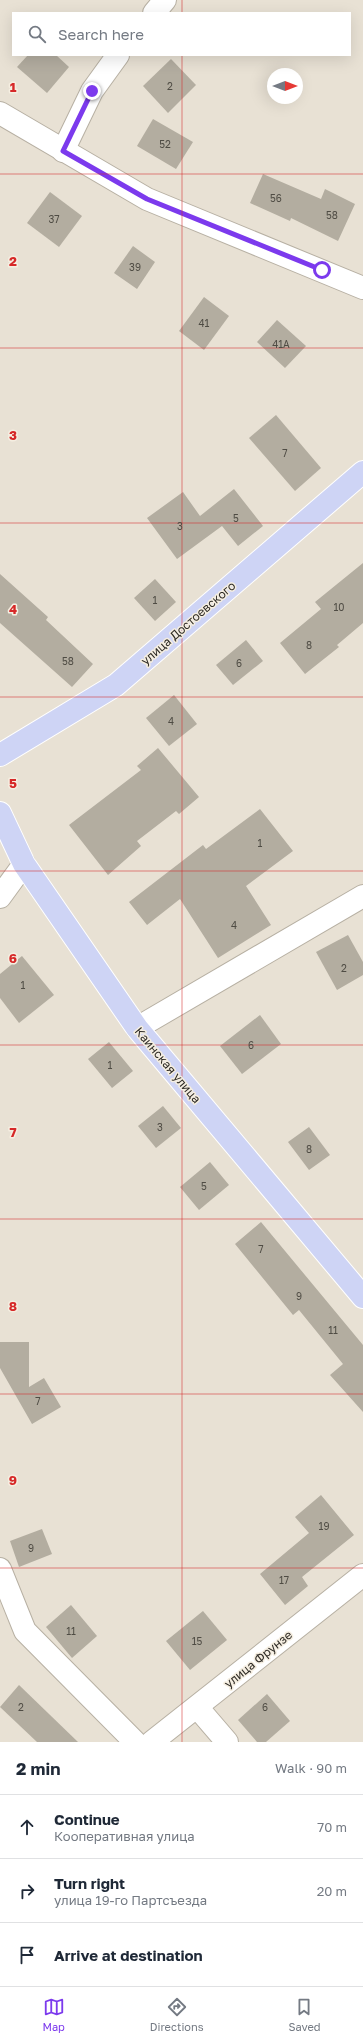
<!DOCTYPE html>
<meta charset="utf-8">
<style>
:root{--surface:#fff;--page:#f2f2f3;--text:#1f2937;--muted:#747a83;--line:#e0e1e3;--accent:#7c3aed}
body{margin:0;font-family:"Golos Text",sans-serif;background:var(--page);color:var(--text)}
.compass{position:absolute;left:267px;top:68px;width:36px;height:36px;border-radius:50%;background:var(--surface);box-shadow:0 4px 16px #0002;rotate:90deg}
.stop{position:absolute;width:12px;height:12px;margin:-9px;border:3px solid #7c3aed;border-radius:50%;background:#fff}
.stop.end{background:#7c3aed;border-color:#fff;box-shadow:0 1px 4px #0008}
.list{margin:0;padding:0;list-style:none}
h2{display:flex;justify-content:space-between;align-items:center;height:52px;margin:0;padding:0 16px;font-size:17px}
h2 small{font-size:13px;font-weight:400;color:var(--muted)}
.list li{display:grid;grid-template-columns:26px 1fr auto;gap:12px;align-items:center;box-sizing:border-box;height:64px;padding:0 16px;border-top:1px solid var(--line)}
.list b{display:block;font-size:15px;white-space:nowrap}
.list p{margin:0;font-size:13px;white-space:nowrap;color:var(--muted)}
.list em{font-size:13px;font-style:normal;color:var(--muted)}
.icon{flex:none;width:22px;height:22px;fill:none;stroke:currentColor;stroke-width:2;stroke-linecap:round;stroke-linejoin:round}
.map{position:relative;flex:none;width:363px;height:1742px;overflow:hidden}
.search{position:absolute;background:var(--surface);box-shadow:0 4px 16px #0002;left:12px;right:12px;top:12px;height:44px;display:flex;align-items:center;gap:10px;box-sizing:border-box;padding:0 14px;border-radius:0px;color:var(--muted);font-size:15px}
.sheet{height:244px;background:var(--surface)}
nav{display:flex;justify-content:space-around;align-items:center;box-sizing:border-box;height:56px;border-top:1px solid var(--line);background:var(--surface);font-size:11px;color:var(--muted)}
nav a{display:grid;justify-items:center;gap:2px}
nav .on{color:var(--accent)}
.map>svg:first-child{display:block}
.building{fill:#b3ada0}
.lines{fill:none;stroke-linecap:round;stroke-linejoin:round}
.minor-casing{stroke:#b7b0a3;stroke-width:24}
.major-casing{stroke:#fff;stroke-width:24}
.minor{stroke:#fff;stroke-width:22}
.major{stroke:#ced4f5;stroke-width:22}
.route{stroke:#7c3aed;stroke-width:5}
.grid{fill:none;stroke:#d62828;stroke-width:1;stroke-opacity:0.55}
.labels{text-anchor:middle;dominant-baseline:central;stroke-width:3;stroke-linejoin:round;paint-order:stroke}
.number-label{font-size:10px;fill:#4f4c44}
.street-label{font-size:12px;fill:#2e2b26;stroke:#f5eee1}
.grid-label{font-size:13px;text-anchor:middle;font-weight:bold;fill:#d62828;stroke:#f5eee1;stroke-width:3;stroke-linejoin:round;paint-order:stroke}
</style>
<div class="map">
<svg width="363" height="1742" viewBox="0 0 363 1742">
<rect width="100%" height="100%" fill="#e8e1d4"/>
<g class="building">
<path d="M28,55H56L69,67L47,93L17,67Z"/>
<path d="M171,59L196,85L168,113L143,86Z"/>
<path d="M153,119L193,142L176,169L137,146Z"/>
<path d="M263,174L321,199L325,189L355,204L338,241L291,218L290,221L250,203Z"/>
<path d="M50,192L82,216L59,247L27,223Z"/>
<path d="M133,246L155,262L137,289L114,273Z"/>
<path d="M204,297L229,316L204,350L179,331Z"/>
<path d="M277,320L306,346L285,368L257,342Z"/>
<path d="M276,415L321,468L295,491L249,438Z"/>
<path d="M234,489L263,526L238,546L222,526L177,559L147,518L183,492L200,516Z"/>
<path d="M363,563V623L337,645L339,647L305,674L280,643L321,609L315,602Z"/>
<path d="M0,574L48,617L46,620L93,664L72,687L0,623Z"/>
<path d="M155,579L176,602L155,621L134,598Z"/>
<path d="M246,640L263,661L233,685L216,665Z"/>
<path d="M174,695L197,724L169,746L146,718Z"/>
<path d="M158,748L199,797L179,814L176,811L137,841L141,846L108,875L69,825L141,770L137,766Z"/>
<path d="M260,809L293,851L246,886L271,925L218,958L180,899L147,925L129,902L203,845L206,849Z"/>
<path d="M348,935L363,962V975L337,990L316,952Z"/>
<path d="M22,956L54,995L19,1023L0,998V974Z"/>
<path d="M260,1015L281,1044L242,1074L220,1046Z"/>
<path d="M109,1042L133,1071L112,1088L88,1059Z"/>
<path d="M163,1106L181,1128L156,1148L138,1126Z"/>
<path d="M309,1127L330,1155L309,1170L288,1142Z"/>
<path d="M210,1162L229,1185L199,1210L180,1187Z"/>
<path d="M261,1222L363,1345V1412L330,1375L343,1364L299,1310L293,1315L235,1244Z"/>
<path d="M0,1342H29V1387L44,1378L61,1407L32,1424L0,1368Z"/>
<path d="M321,1495L354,1535L302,1577L308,1586L285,1605L260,1574L309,1533L295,1517Z"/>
<path d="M42,1529L52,1554L19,1567L10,1541Z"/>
<path d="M71,1605L97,1636L72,1658L46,1627Z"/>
<path d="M203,1611L227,1640L190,1670L166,1641Z"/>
<path d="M19,1685L78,1742H37L0,1707Z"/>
<path d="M267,1694L290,1721L266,1742H257L238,1720Z"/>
</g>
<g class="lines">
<g class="minor-casing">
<g id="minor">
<path d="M154,13L165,0"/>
<path d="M0,113L147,199L363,288"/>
<path d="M63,151L92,91L118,55"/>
<path d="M0,897L24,864"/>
<path d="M137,1028L363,896"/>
<path d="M0,1569L25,1631L135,1742"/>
<path d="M197,1707L227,1742"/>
<path d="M152,1742L363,1575"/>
</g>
</g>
<g class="major-casing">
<g id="major">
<path d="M0,755L116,685L363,472"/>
<path d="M0,813L24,864L137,1028L363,1297"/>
</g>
</g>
<use href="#minor" class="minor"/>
<use href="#major" class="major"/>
</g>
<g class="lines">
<path class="route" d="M92,91L63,151L147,199L322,270"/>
</g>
<path class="grid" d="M182,0V13M182,55V1742M0,174H363M0,348H363M0,523H363M0,697H363M0,871H363M0,1045H363M0,1219H363M0,1394H363M0,1568H363"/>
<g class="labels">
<g class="number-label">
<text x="170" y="86">2</text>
<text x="165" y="144">52</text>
<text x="276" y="198">56</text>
<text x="332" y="215">58</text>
<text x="54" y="219">37</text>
<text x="135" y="267">39</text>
<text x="204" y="323">41</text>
<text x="281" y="344">41А</text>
<text x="285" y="453">7</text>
<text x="236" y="518">5</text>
<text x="180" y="526">3</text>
<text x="155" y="600">1</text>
<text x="339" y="607">10</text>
<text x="309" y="645">8</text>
<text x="68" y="661">58</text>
<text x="239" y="663">6</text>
<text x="171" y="721">4</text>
<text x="260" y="843">1</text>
<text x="234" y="925">4</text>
<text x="344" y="968">2</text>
<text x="23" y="985">1</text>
<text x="251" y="1045">6</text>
<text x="110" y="1065">1</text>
<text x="160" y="1127">3</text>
<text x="309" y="1149">8</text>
<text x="204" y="1186">5</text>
<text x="261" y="1249">7</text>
<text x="299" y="1296">9</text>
<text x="333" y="1330">11</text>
<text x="38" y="1401">7</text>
<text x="324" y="1526">19</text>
<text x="31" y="1548">9</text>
<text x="284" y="1580">17</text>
<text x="71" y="1631">11</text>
<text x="197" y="1641">15</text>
<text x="21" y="1707">2</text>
<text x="265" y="1707">6</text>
</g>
<g class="street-label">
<text transform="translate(188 623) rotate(-41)">улица Достоевского</text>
<text transform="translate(168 1065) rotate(50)">Каинская улица</text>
<text transform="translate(258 1659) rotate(-39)">улица Фрунзе</text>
</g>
</g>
<g class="grid-label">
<text x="13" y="92">1</text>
<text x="13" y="266">2</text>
<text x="13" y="440">3</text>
<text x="13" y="614">4</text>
<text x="13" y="788">5</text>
<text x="13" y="963">6</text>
<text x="13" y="1137">7</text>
<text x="13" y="1311">8</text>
<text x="13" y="1485">9</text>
</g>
</svg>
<svg class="compass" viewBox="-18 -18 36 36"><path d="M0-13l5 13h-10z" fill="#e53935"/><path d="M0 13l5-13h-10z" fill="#747a83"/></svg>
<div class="stop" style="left:322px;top:270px"></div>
<div class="stop end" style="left:92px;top:91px"></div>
<div class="search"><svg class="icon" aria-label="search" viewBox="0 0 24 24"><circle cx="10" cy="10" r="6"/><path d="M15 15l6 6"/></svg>Search here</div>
</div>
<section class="sheet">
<h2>2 min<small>Walk · 90 m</small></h2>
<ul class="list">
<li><svg class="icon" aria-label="ahead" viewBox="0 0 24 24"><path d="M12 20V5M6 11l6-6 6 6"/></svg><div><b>Continue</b><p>Кооперативная улица</p></div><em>70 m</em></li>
<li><svg class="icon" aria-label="right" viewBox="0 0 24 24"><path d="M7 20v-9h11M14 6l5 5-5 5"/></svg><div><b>Turn right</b><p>улица 19-го Партсъезда</p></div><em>20 m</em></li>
<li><svg class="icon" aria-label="arrive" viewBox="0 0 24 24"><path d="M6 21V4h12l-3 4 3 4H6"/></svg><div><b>Arrive at destination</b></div></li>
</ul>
</section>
<nav>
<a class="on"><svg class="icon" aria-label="map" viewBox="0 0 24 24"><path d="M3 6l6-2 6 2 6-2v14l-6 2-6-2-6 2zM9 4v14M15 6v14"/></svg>Map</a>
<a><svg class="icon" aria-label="directions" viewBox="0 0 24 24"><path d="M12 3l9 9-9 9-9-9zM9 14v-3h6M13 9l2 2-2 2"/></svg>Directions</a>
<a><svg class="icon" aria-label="saved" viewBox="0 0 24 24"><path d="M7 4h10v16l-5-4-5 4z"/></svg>Saved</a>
</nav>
